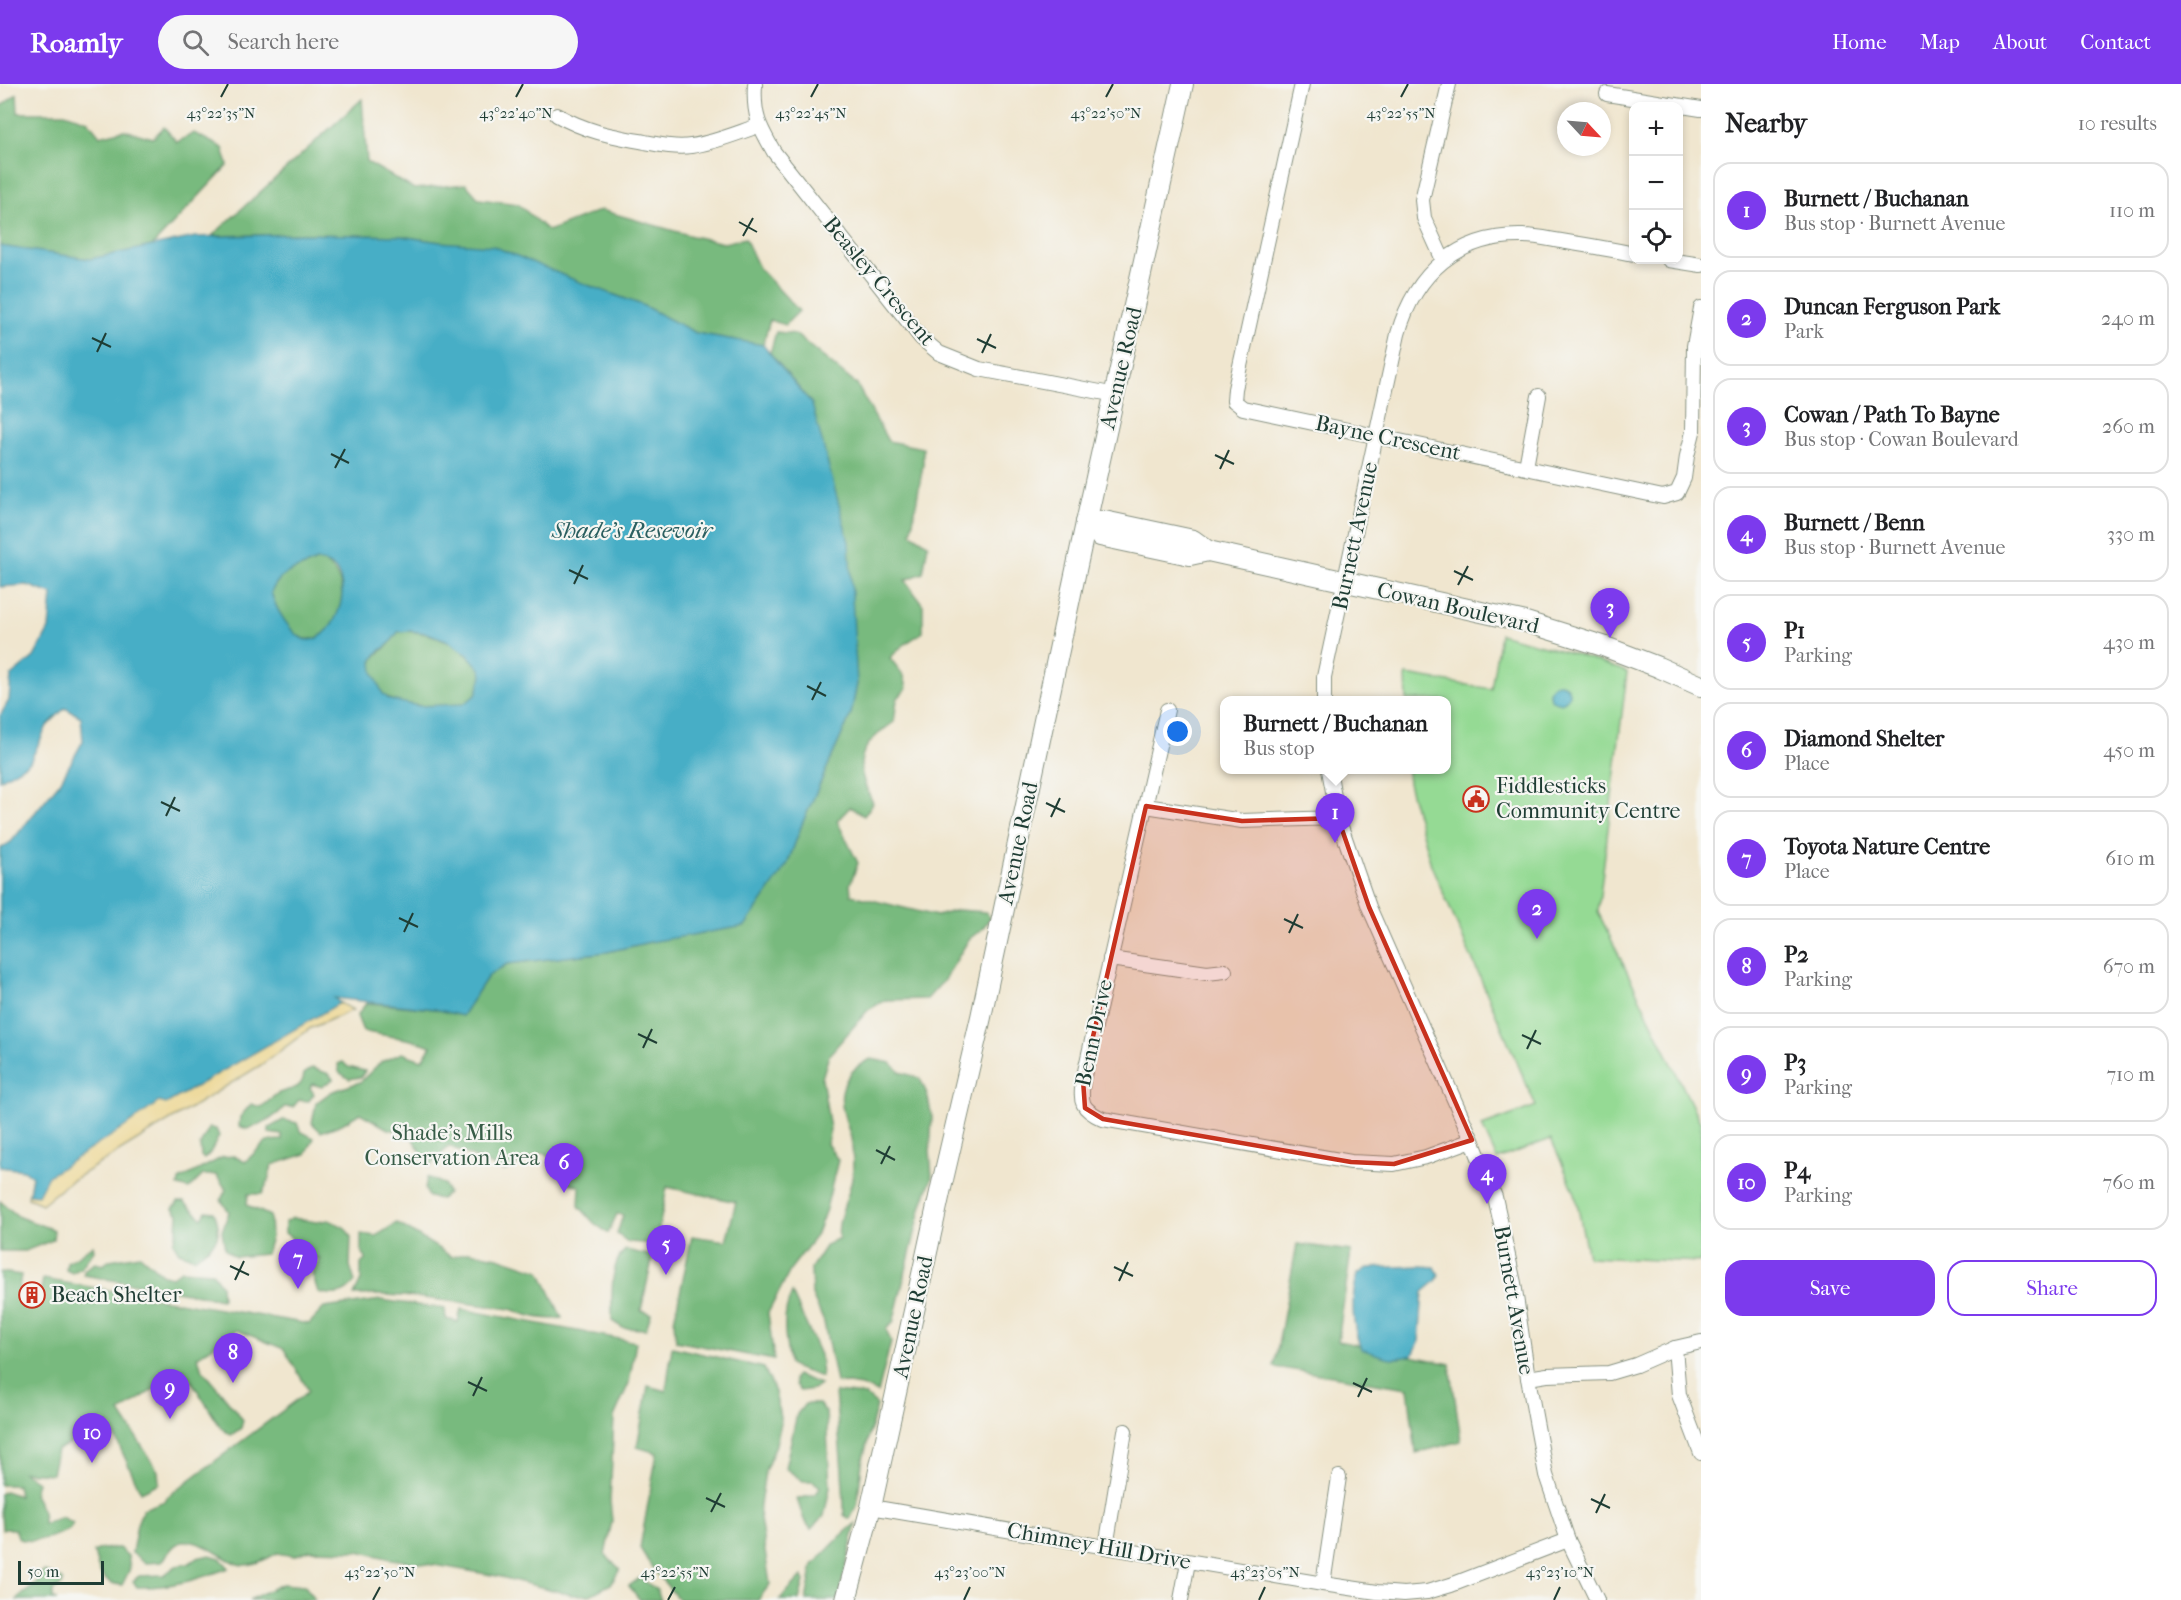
<!DOCTYPE html>
<meta charset="utf-8">
<style>
:root{--surface:#fff;--page:#f6f6f6;--text:#202124;--muted:#757577;--line:#e0e0e0;--accent:#7c3aed}
body{margin:0;font-family:"IM FELL French Canon",serif;background:var(--page);color:var(--text)}
.controls{position:absolute;right:18px;top:18px;display:grid;overflow:hidden;border-radius:12px;box-shadow:0 3px 9px #0003}
.controls button{width:54px;height:54px;display:grid;place-items:center;padding:0;border:0;border-bottom:2px solid var(--line);background:var(--surface);color:var(--text);font:30px sans-serif}
.compass{position:absolute;left:1557px;top:18px;width:54px;height:54px;border-radius:50%;background:var(--surface);box-shadow:0 3px 9px #0003;rotate:116deg}
.scale{position:absolute;left:18px;bottom:15px;width:86px;box-sizing:border-box;padding-left:6px;border:3px solid #1f3d34;border-top:0;font-size:16px;line-height:21px;white-space:nowrap;color:#1f3d34;-webkit-text-stroke:4px #f6f6f2;paint-order:stroke}
.you{position:absolute;left:1178px;top:648px;width:21px;height:21px;margin:-15px;border:4px solid #fff;border-radius:50%;background:#1a73e8;box-shadow:0 0 0 9px #1a73e833}
.badge{display:grid;place-items:center;width:39px;height:39px;border-radius:50%;background:var(--accent);color:#fff;font-size:20px;font-weight:700}
.pin{position:absolute;translate:-50% -50px;filter:drop-shadow(0 2px 3px #0008)}
.pin::after{content:'';position:absolute;top:32px;width:21px;height:18px;background:inherit;clip-path:polygon(0 0,100% 0,50% 100%)}
.popup{position:absolute;left:1220px;top:612px;width:231px;height:78px;box-sizing:border-box;display:grid;place-content:center;border-radius:12px;background:var(--surface);filter:drop-shadow(0 2px 4px #0005);font-size:20px;white-space:nowrap;color:var(--muted)}
.popup b{font-size:22px;color:var(--text)}
.popup::after{content:'';position:absolute;left:50%;top:100%;margin-left:-12px;border:12px solid transparent;border-top-color:var(--surface)}
.list{margin:0;padding:0;list-style:none}
h2{display:flex;justify-content:space-between;align-items:center;height:78px;margin:0;padding:0 24px;font-size:26px}
h2 small{font-size:20px;font-weight:400;color:var(--muted)}
.list li{display:grid;grid-template-columns:39px 1fr auto;gap:18px;align-items:center;box-sizing:border-box;height:96px;margin:0 12px 12px;padding:0 12px;border:2px solid var(--line);border-radius:18px}
.list b{display:block;font-size:22px;white-space:nowrap}
.list p{margin:0;font-size:20px;white-space:nowrap;color:var(--muted)}
.list em{font-size:20px;font-style:normal;color:var(--muted)}
.actions{display:flex;gap:12px;padding:18px 24px}
.actions a{flex:1;padding:14px 0;border:2px solid var(--accent);border-radius:18px;text-align:center;font-size:21px;color:var(--accent)}
.actions .main{background:var(--accent);color:#fff}
.icon{flex:none;width:33px;height:33px;fill:none;stroke:currentColor;stroke-width:2;stroke-linecap:round;stroke-linejoin:round}
.map{position:relative;flex:none;width:1701px;height:1516px;overflow:hidden}
header{display:flex;align-items:center;gap:36px;box-sizing:border-box;height:84px;padding:0 30px;background:var(--accent);color:#fff}
header strong{font-size:28px}
nav{display:flex;gap:33px;margin-inline-start:auto;font-size:21px}
.search{width:420px;height:54px;background:var(--page);display:flex;align-items:center;gap:15px;box-sizing:border-box;padding:0 21px;border-radius:33px;color:var(--muted);font-size:22px}
main{display:flex}
aside{flex:1;background:var(--surface)}
.map>svg:first-child{display:block}
.green{fill:#95da94;stroke:#5a8c64;stroke-width:1.5}
.forest{fill:#78ba7e;stroke:#4c7c59;stroke-width:1.5}
.sand{fill:#eeda9e;stroke:#868c69;stroke-width:1.5}
.water{fill:#47aec6;stroke:#33767d;stroke-width:1.5;fill-rule:evenodd}
.lines{fill:none;stroke-linecap:round;stroke-linejoin:round}
.street-casing{stroke:#889282;stroke-width:16}
.secondary-casing{stroke:#889282;stroke-width:22}
.street{stroke:#fff;stroke-width:14}
.secondary{stroke:#fff;stroke-width:20}
.marked{fill:#c8321e;fill-opacity:0.2;stroke:#c8321e;stroke-width:4.5;stroke-linejoin:round}
.ticks{fill:none;stroke:#1f3d34;stroke-width:2}
.labels{text-anchor:middle;dominant-baseline:central;stroke-width:4.5;stroke-linejoin:round;paint-order:stroke}
.street-label{font-size:22px;fill:#1f3d34;stroke:#f6f6f2}
.poi-label{font-size:22px;fill:#1f3d34;stroke:#f6f6f2;text-anchor:start}
.park-label{font-size:22px;fill:#375c47;stroke:#f6f6f2}
.water-label{font-size:24px;font-style:italic;fill:#2b5f60;stroke:#f6f6f2}
.ticks-label{font-size:15px;text-anchor:middle;fill:#1f3d34;stroke:#f6f6f2;stroke-width:4.5;stroke-linejoin:round;paint-order:stroke}
</style>
<header>
<strong>Roamly</strong>
<div class="search"><svg class="icon" aria-label="search" viewBox="0 0 24 24"><circle cx="10" cy="10" r="6"/><path d="M15 15l6 6"/></svg>Search here</div>
<nav><a>Home</a><a>Map</a><a>About</a><a>Contact</a></nav>
</header>
<main>
<div class="map">
<svg width="1701" height="1516" viewBox="0 0 1701 1516">
<rect width="100%" height="100%" fill="#f6f6f2"/>
<filter id="ink" filterUnits="userSpaceOnUse"><feTurbulence type="fractalNoise" baseFrequency=".0167" numOctaves="2"/><feDisplacementMap in="SourceGraphic" scale="12" xChannelSelector="R" yChannelSelector="G"/><feConvolveMatrix kernelMatrix="1 2 1 2 8 2 1 2 1" color-interpolation-filters="sRGB"/></filter>
<filter id="wash" filterUnits="userSpaceOnUse"><feTurbulence type="fractalNoise" baseFrequency=".008" numOctaves="4" result="noise"/><feDisplacementMap in="SourceGraphic" scale="24" xChannelSelector="R" yChannelSelector="G"/><feGaussianBlur stdDeviation="1.35" result="paint"/><feColorMatrix in="noise" values="0 0 0 0 0 0 0 0 0 0 0 0 0 0 0 0 0 1.4 0 .05"/><feComposite in="paint" operator="in"/></filter>
<g filter="url(#wash)">
<rect width="100%" height="100%" fill="#f0e6cf"/>
<path class="green" d="M1500,550L1582,572L1627,588L1598,828L1701,1040V1178L1588,1173L1575,1109L1551,1055L1497,1075L1482,1042L1536,1022L1431,781L1408,699V686H1446V616H1407L1406,591L1491,605Z"/>
<g class="forest">
<path d="M17,10L18,29H65L88,37L100,52L124,46L153,54L164,43L177,58L194,49L223,64L228,81L152,162L90,175L0,162V23Z"/>
<path d="M362,15L367,78L414,105L466,100L479,115L518,120L548,147L601,126L692,152L724,159L745,154L759,184L799,227L785,241L770,236L763,261L696,249L642,221L582,199L440,158L400,152L302,150L212,152Z"/>
<path d="M776,248L795,250L857,301L888,357L923,364V381L911,449L928,460L923,489L905,496L923,521V548L902,562L890,574L904,592L907,604L897,615L894,638C857,664 853,678 873,719L864,732L850,723L837,737L858,779L850,800L851,811L937,832L957,826L986,828L990,834L982,845L969,855L945,895L927,915L885,916L868,926L829,971L822,994L830,1045L827,1060L838,1076L826,1125L816,1152L792,1183L768,1229L774,1276L676,1257L674,1237L692,1152L726,1157L736,1118L667,1103L656,1160L628,1158L617,1150L623,1131L617,1130L608,1149L594,1139L579,1122L580,1102L566,1098L557,1083L544,1068L504,1087L449,1062L430,1082L409,1049L388,1045L360,1029L342,1040L321,1048L312,1039L316,1019L331,1008L360,998L381,978L402,969L422,976L431,962C410,953 386,953 363,947L357,932L366,919L435,925L462,932L488,892L507,880L607,868L650,858L787,781L802,740L851,630L857,600L812,320L770,269Z"/>
<path d="M316,477L324,478C375,512 303,614 271,508C283,484 294,488 316,477Z"/>
<path d="M398,547C423,547 447,553 466,570C471,574 479,581 481,587C486,599 474,617 462,620C448,625 403,622 390,615C380,611 370,589 372,579C374,569 385,566 390,559C393,555 395,551 398,547Z"/>
<path d="M871,975L891,979L900,988L920,994L927,1010L932,1033L930,1067L932,1093L922,1121L893,1239L886,1245L891,1257L878,1309L861,1302L836,1298L824,1238L812,1211L811,1184L826,1161L839,1154C835,1134 852,1109 853,1087C853,1076 853,1064 851,1054C847,1039 838,1019 843,1004C848,989 857,981 871,975Z"/>
<path d="M343,978L348,983L365,987L361,993L349,995L339,988L338,980Z"/>
<path d="M312,984L329,990L333,995L322,1003L312,1000L310,1004L314,1010L309,1017L299,1016L293,1023H284C276,1034 260,1040 247,1045L239,1042L240,1033L251,1020L260,1023C268,1020 272,1012 279,1009C292,1004 302,1006 304,990Z"/>
<path d="M283,1036L297,1039L300,1047L314,1054L306,1070L272,1081L268,1097L262,1110H248L247,1121L270,1132L271,1153L266,1170L235,1173L225,1165L222,1147L229,1128L221,1116L226,1105L216,1091H203L189,1105L178,1102L179,1096L223,1073L234,1072L245,1078L267,1057L282,1056V1051L269,1049V1044Z"/>
<path d="M209,1044L216,1045L219,1052L210,1069L204,1075L201,1072L200,1061Z"/>
<path d="M427,1093L444,1100L448,1109L441,1115L429,1113L425,1105Z"/>
<path d="M0,1117L19,1133L54,1146L53,1156L25,1167H0Z"/>
<path d="M178,1118H184L202,1134L206,1127L214,1128C225,1154 214,1160 194,1174L179,1168L173,1158L177,1148L178,1130L173,1125Z"/>
<path d="M293,1134L316,1138L329,1136L344,1143L351,1152L350,1182L355,1198C344,1212 335,1212 318,1208L312,1189L320,1174H313L307,1179L289,1174L292,1154L285,1149V1138Z"/>
<path d="M397,1139L452,1173L469,1168L498,1173L540,1187L562,1234C551,1236 538,1234 527,1231C516,1229 515,1224 503,1224C454,1218 403,1209 354,1211L361,1196V1180L366,1175L361,1165V1150L376,1152Z"/>
<path d="M1297,1160L1351,1167L1338,1257L1450,1280L1461,1357L1416,1369L1408,1304L1274,1283Z"/>
<path d="M93,1161L94,1166L81,1184L72,1189L66,1186L67,1178C77,1174 84,1167 93,1161Z"/>
<path d="M626,1166L653,1172L641,1226L651,1230L646,1245L623,1244L612,1237C612,1217 609,1177 626,1166Z"/>
<path d="M140,1171L163,1191L172,1193L181,1186L212,1188L221,1201L222,1215L83,1191L85,1185L95,1179L103,1181L110,1176Z"/>
<path d="M0,1188L21,1191L17,1216L38,1221L43,1195L309,1240L324,1224L381,1216L445,1225L446,1235L458,1238L461,1225L636,1258L629,1299L614,1333L610,1417L612,1437L605,1471L620,1485L611,1500L590,1511H572L497,1492L447,1483L391,1475L358,1467L310,1466L294,1472L277,1469C267,1475 251,1484 238,1480C220,1474 198,1450 177,1460C171,1463 166,1473 162,1478L146,1479L132,1469L137,1440L143,1425L165,1417L167,1413L309,1307L284,1265L237,1246L197,1273L203,1286L243,1336L241,1344L231,1351L221,1344L184,1285L120,1328L158,1387L159,1399L141,1408L109,1340L57,1366L52,1390L23,1388L37,1398L34,1410L43,1428V1440L62,1433L73,1439L69,1446C53,1452 37,1460 19,1455L15,1445H2L0,1410L5,1407L19,1412L17,1401H0Z"/>
<path d="M792,1209L820,1271L822,1293L795,1284L789,1279C785,1255 781,1231 792,1209Z"/>
<path d="M672,1263L764,1284L775,1308L781,1339L775,1364L765,1387L759,1428L770,1500L758,1516H679L651,1482L640,1464L657,1369L637,1363L648,1302L666,1307Z"/>
<path d="M796,1291L820,1300L813,1305L800,1307L795,1302L794,1295Z"/>
<path d="M835,1308L865,1311L877,1321L862,1379L857,1422L850,1435L844,1431C844,1390 838,1349 835,1308Z"/>
<path d="M805,1320H819L826,1328L830,1403L824,1432L811,1445L804,1436L797,1415L816,1410L820,1403L813,1397H803L785,1384L797,1330Z"/>
<path d="M856,1439L838,1516H806L813,1481L841,1452Z"/>
<path d="M119,1464L128,1472L130,1485L122,1501C101,1500 98,1486 94,1468L100,1465Z"/>
<path d="M210,1471L220,1474L229,1484C198,1495 171,1504 137,1503L133,1497L139,1492L164,1491L176,1482L188,1480L197,1474Z"/>
<path d="M44,1487L63,1496L62,1501L53,1507V1515L57,1516H17C23,1506 39,1505 39,1490Z"/>
<path d="M802,1492L804,1497L799,1516H779Z"/>
<path d="M640,1494L657,1506L661,1516H640L629,1502Z"/>
<path d="M282,1500L305,1502L315,1516H249Z"/>
</g>
<path class="sand" d="M330,914L353,926L311,944L261,981L69,1098L42,1120L28,1114L34,1081Z"/>
<g class="water">
<path d="M302,150L400,152L440,158L493,162L582,199L642,221L696,249L763,261L812,320L849,458L857,600L851,630L802,740L787,781L745,842L650,858L607,868L507,880L488,892L462,932L435,925L334,914L340,919L166,1020L159,1018L119,1047L48,1092L38,1111L29,1110L32,1092L24,1086L0,1083V765L11,758L60,698L83,657L81,633L65,624L47,642L30,678L0,696V632L9,616L11,592L34,573L49,545L52,510L27,501L0,503V162L90,175L195,153ZM316,477C371,480 327,590 291,545C281,533 275,523 271,508C283,484 294,488 316,477ZM410,547L427,549L446,556L468,571L481,586L482,592L476,611L463,620L419,622L390,616L383,610L373,588L372,578L377,569L390,559L398,548Z"/>
<circle cx="1559" cy="609" r="10"/>
<path d="M1420,1182L1435,1183L1439,1191L1436,1197L1423,1208L1419,1258L1413,1271C1390,1278 1383,1272 1361,1265C1352,1242 1350,1213 1358,1190L1367,1184Z"/>
</g>
</g>
<g filter="url(#ink)">
<g class="lines">
<g class="street-casing">
<g id="street">
<path d="M755,0C753,31 759,42 774,68L921,254L939,269L979,285L1116,311"/>
<path d="M1302,0L1235,305L1234,317L1243,324L1663,413L1677,409L1684,394L1687,372L1693,348L1694,262L1701,224"/>
<path d="M1607,10L1701,25"/>
<path d="M557,31C587,48 612,52 645,58C661,61 676,64 691,62C714,59 737,49 758,42"/>
<path d="M1443,176L1424,134L1422,116L1449,0"/>
<path d="M1669,176L1701,181"/>
<path d="M1526,383L1539,312"/>
<path d="M1324,616V593L1398,250C1415,189 1459,150 1524,152C1536,152 1549,155 1561,157C1585,161 1609,165 1634,170"/>
<path d="M1167,626L1083,996C1080,1019 1081,1025 1103,1035L1351,1078L1394,1080L1426,1073L1472,1056"/>
<path d="M1329,686L1338,734L1369,823L1472,1056L1495,1113L1514,1199L1528,1294L1546,1391L1568,1456L1597,1516"/>
<path d="M1146,722L1242,737L1338,734"/>
<path d="M1110,875L1207,889L1225,887"/>
<path d="M1675,1264L1679,1311L1701,1369"/>
<path d="M1528,1294L1547,1291L1609,1289L1636,1281L1675,1264L1701,1258"/>
<path d="M871,1423L1323,1500L1377,1508L1404,1510L1427,1508L1451,1501L1568,1456"/>
<path d="M1106,1463L1125,1347"/>
<path d="M1323,1500L1339,1393"/>
<path d="M1181,1516L1188,1478"/>
</g>
</g>
<g class="secondary-casing">
<g id="secondary">
<path d="M1086,439L1100,452L1190,471L1208,467L1526,538L1603,562L1658,583L1701,602"/>
<path d="M1086,439L1104,437L1193,456L1208,467"/>
<path d="M846,1516L871,1423L941,1104L981,933L1086,439L1183,0"/>
</g>
</g>
<use href="#street" class="street"/>
<use href="#secondary" class="secondary"/>
</g>
</g>
<path class="marked" d="M1146,722L1242,737L1338,734L1369,823L1472,1056L1394,1080L1351,1078L1103,1035L1085,1024L1083,996Z"/>
<path class="ticks" d="M221,13L228,0M516,13L523,0M811,13L818,0M1106,13L1113,0M1401,13L1408,0M739,138L757,148M743,152L753,134M92,254L111,263M977,255L996,264M97,268L106,249M982,269L991,250M331,370L349,379M1215,371L1234,380M335,384L345,365M1220,385L1229,366M569,486L588,495M1454,487L1473,496M574,500L583,481M1458,501L1468,482M807,602L826,612M812,616L821,598M161,718L180,727M1046,719L1065,728M166,732L175,713M1051,733L1060,714M399,834L418,843M1284,835L1303,844M404,848L413,829M1289,849L1298,830M638,950L657,959M1522,951L1541,960M643,964L652,945M1527,965L1536,946M876,1066L895,1076M881,1080L890,1062M230,1182L249,1191M1114,1183L1133,1192M235,1196L244,1177M1119,1197L1128,1178M468,1298L487,1307M1353,1299L1372,1308M473,1312L482,1293M1358,1313L1367,1294M706,1414L725,1423M1591,1415L1610,1424M711,1428L721,1409M1596,1429L1605,1410M373,1516L380,1503M668,1516L675,1503M964,1516L970,1503M1259,1516L1265,1503M1554,1516L1560,1503"/>
<defs>
<g id="civic-ring" transform="scale(1.35)"><circle r="9.5" fill="#f6f6f2" stroke="#c8321e" stroke-width="1.5"/><path d="M-.6-6.5H3V-4.5H.6V-3L4-1V1h2V6H-6V1h2V-1L-.6-3ZM-1.2 2.5V6h2.4V2.5Z" fill="#c8321e"/></g>
<g id="building-ring" transform="scale(1.35)"><circle r="9.5" fill="#f6f6f2" stroke="#c8321e" stroke-width="1.5"/><path d="M-4-6H4V6H1V3H-1V6H-4ZM-2.5-4.3h1.7v1.8h-1.7ZM.8-4.3h1.7v1.8H.8ZM-2.5-1h1.7V.8h-1.7ZM.8-1h1.7V.8H.8Z" fill="#c8321e"/></g>
</defs>
<g fill-rule="evenodd">
<use href="#civic-ring" x="1476" y="715"/>
<use href="#building-ring" x="32" y="1211"/>
</g>
<g class="labels">
<g class="street-label">
<text transform="translate(879 197) rotate(50)">Beasley Crescent</text>
<text transform="translate(1121 284) rotate(-77)">Avenue Road</text>
<text transform="translate(1388 354) rotate(12)">Bayne Crescent</text>
<text transform="translate(1355 452) rotate(-78)">Burnett Avenue</text>
<text transform="translate(1458 524) rotate(13)">Cowan Boulevard</text>
<text transform="translate(1018 759) rotate(-78)">Avenue Road</text>
<text transform="translate(1094 949) rotate(-78)">Benn Drive</text>
<text transform="translate(1514 1216) rotate(80)">Burnett Avenue</text>
<text transform="translate(913 1233) rotate(-78)">Avenue Road</text>
<text transform="translate(1099 1462) rotate(10)">Chimney Hill Drive</text>
</g>
<g class="poi-label">
<text x="1496" y="702">Fiddlesticks<tspan x="1496" dy="25">Community Centre</tspan></text>
<text x="51" y="1211">Beach Shelter</text>
</g>
<g class="park-label">
<text x="452" y="1049">Shade’s Mills<tspan x="452" dy="25">Conservation Area</tspan></text>
</g>
<g class="water-label">
<text x="632" y="446">Shade’s Resevoir</text>
</g>
</g>
<g class="ticks-label">
<text x="221" y="34">43°22'35"N</text>
<text x="516" y="34">43°22'40"N</text>
<text x="811" y="34">43°22'45"N</text>
<text x="1106" y="34">43°22'50"N</text>
<text x="1401" y="34">43°22'55"N</text>
<text x="380" y="1493">43°22'50"N</text>
<text x="675" y="1493">43°22'55"N</text>
<text x="970" y="1493">43°23'00"N</text>
<text x="1265" y="1493">43°23'05"N</text>
<text x="1560" y="1493">43°23'10"N</text>
</g>
</svg>
<div class="controls">
<button>+</button>
<button>−</button>
<button><svg class="icon" aria-label="locate" viewBox="0 0 24 24"><circle cx="12" cy="12" r="6"/><path d="M12 2v4M12 18v4M2 12h4M18 12h4"/></svg></button>
</div>
<svg class="compass" viewBox="-18 -18 36 36"><path d="M0-13l5 13h-10z" fill="#e53935"/><path d="M0 13l5-13h-10z" fill="#757577"/></svg>
<div class="scale">50 m</div>
<div class="you"></div>
<div class="pin badge" style="left:1335px;top:759px">1</div>
<div class="popup"><b>Burnett / Buchanan</b>Bus stop</div>
<div class="pin badge" style="left:1537px;top:855px">2</div>
<div class="pin badge" style="left:1610px;top:554px">3</div>
<div class="pin badge" style="left:1487px;top:1120px">4</div>
<div class="pin badge" style="left:666px;top:1191px">5</div>
<div class="pin badge" style="left:564px;top:1109px">6</div>
<div class="pin badge" style="left:298px;top:1205px">7</div>
<div class="pin badge" style="left:233px;top:1299px">8</div>
<div class="pin badge" style="left:170px;top:1335px">9</div>
<div class="pin badge" style="left:92px;top:1379px">10</div>
</div>
<aside>
<h2>Nearby<small>10 results</small></h2>
<ul class="list">
<li><span class="badge">1</span><div><b>Burnett / Buchanan</b><p>Bus stop · Burnett Avenue</p></div><em>110 m</em></li>
<li><span class="badge">2</span><div><b>Duncan Ferguson Park</b><p>Park</p></div><em>240 m</em></li>
<li><span class="badge">3</span><div><b>Cowan / Path To Bayne</b><p>Bus stop · Cowan Boulevard</p></div><em>260 m</em></li>
<li><span class="badge">4</span><div><b>Burnett / Benn</b><p>Bus stop · Burnett Avenue</p></div><em>330 m</em></li>
<li><span class="badge">5</span><div><b>P1</b><p>Parking</p></div><em>430 m</em></li>
<li><span class="badge">6</span><div><b>Diamond Shelter</b><p>Place</p></div><em>450 m</em></li>
<li><span class="badge">7</span><div><b>Toyota Nature Centre</b><p>Place</p></div><em>610 m</em></li>
<li><span class="badge">8</span><div><b>P2</b><p>Parking</p></div><em>670 m</em></li>
<li><span class="badge">9</span><div><b>P3</b><p>Parking</p></div><em>710 m</em></li>
<li><span class="badge">10</span><div><b>P4</b><p>Parking</p></div><em>760 m</em></li>
</ul>
<div class="actions"><a class="main">Save</a><a>Share</a></div>
</aside>
</main>
